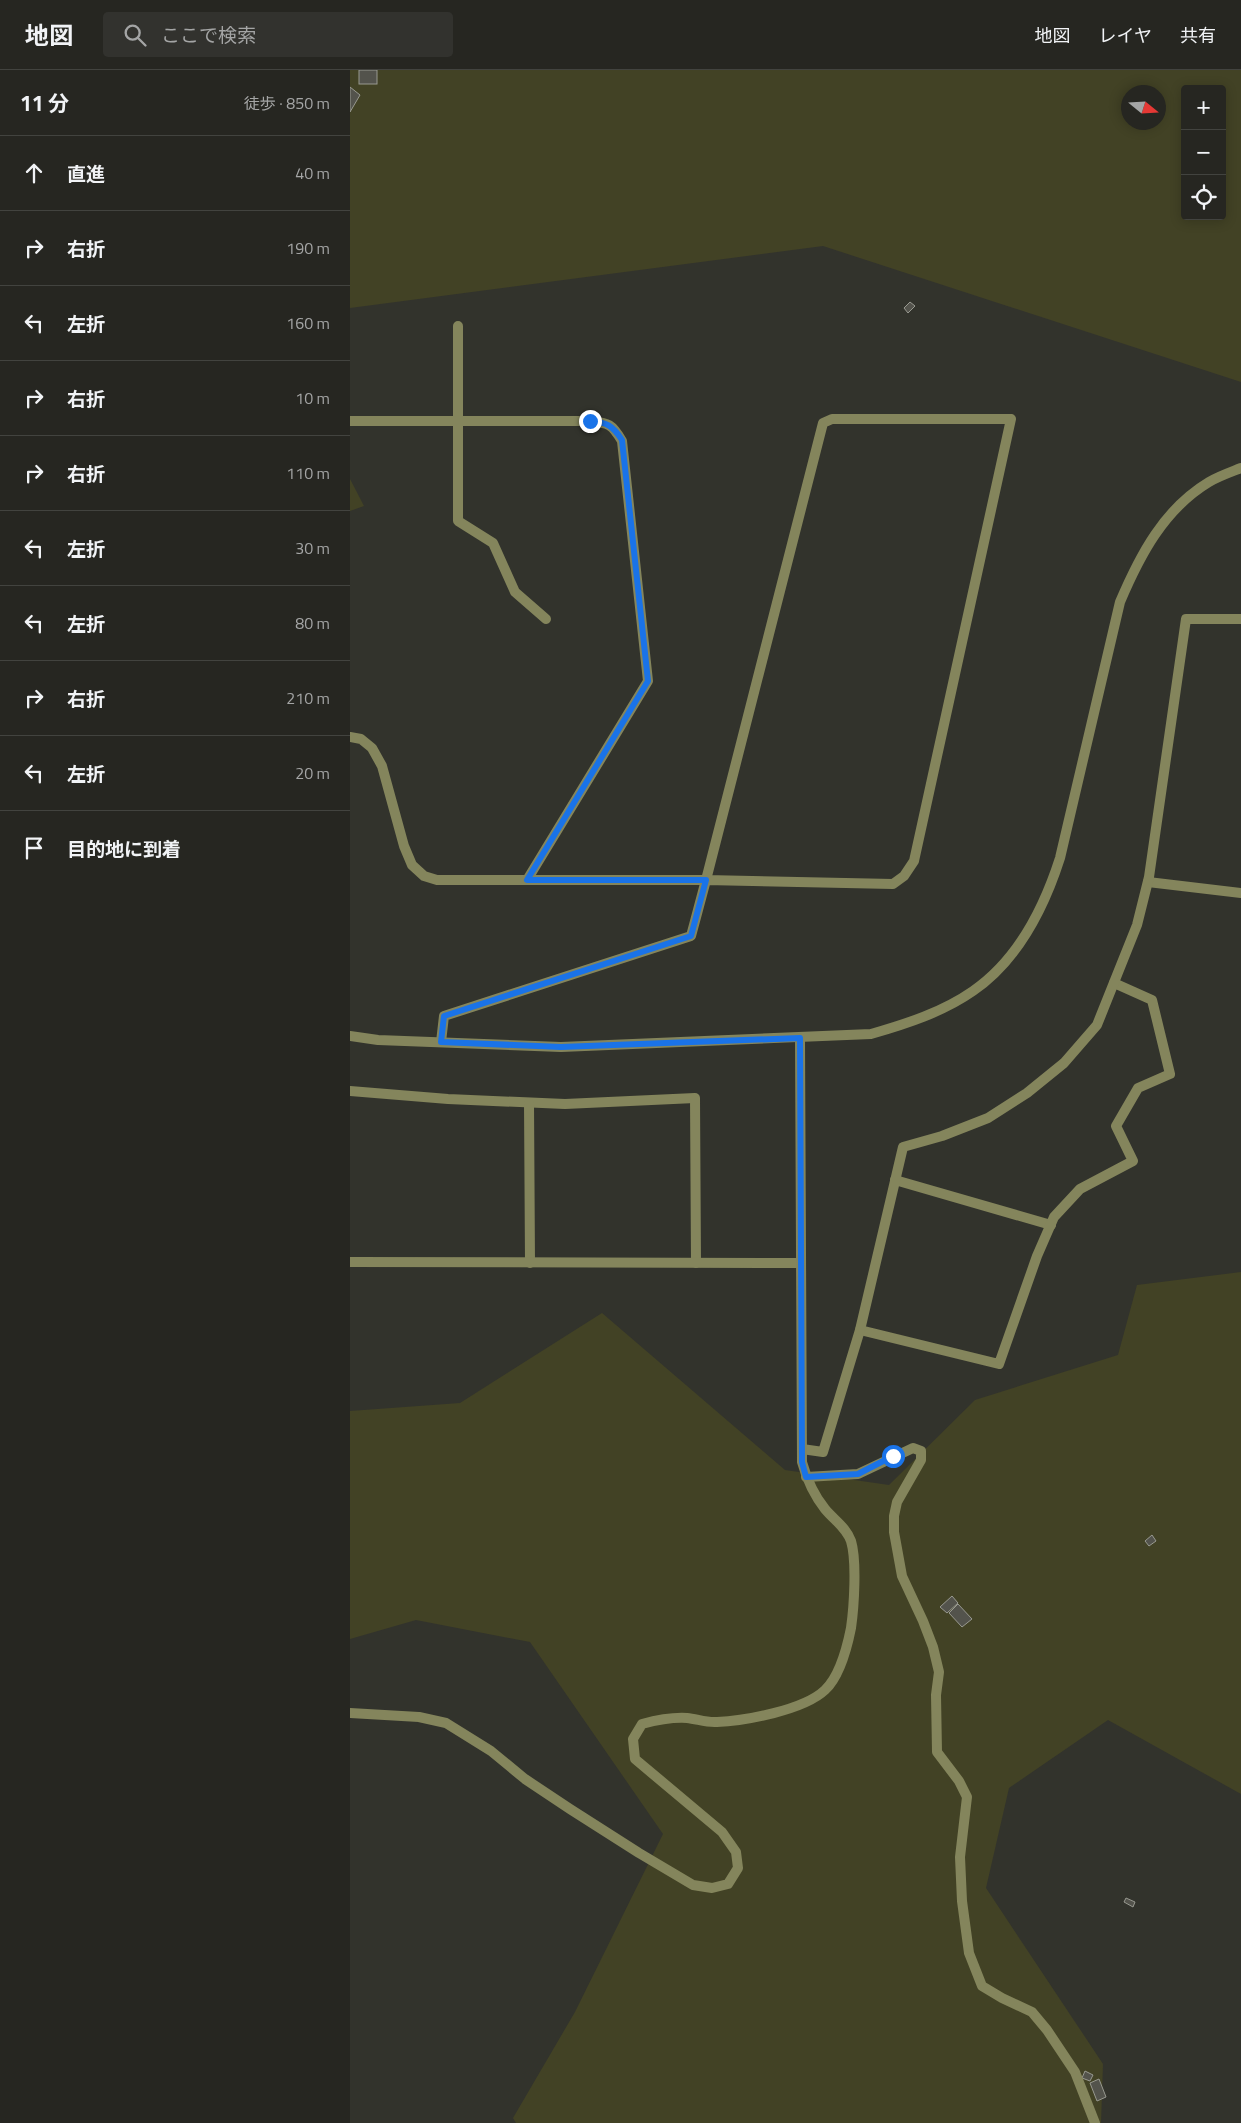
<!DOCTYPE html>
<html lang="ja">
<meta charset="utf-8">
<style>
:root{--surface:#262621;--page:#32322e;--text:#f1f3f6;--muted:#a4a5a5;--line:#42433f}
body{margin:0;font-family:"Titillium Web","Noto Sans JP",sans-serif;background:var(--page);color:var(--text)}
.controls{position:absolute;right:15px;top:15px;display:grid;overflow:hidden;border-radius:5px;box-shadow:0 2px 12px #0003}
.controls button{width:45px;height:45px;display:grid;place-items:center;padding:0;border:0;border-bottom:1px solid var(--line);background:var(--surface);color:var(--text);font:25px sans-serif}
.compass{position:absolute;left:771px;top:15px;width:45px;height:45px;border-radius:50%;background:var(--surface);box-shadow:0 2px 12px #0003;rotate:108deg}
.stop{position:absolute;width:15px;height:15px;margin:-11px;border:4px solid #1a73e8;border-radius:50%;background:#fff}
.stop.end{background:#1a73e8;border-color:#fff;box-shadow:0 1px 5px #0008}
.list{margin:0;padding:0;list-style:none}
h2{display:flex;justify-content:space-between;align-items:center;height:65px;margin:0;padding:0 20px;font-size:21px}
h2 small{font-size:16px;font-weight:400;color:var(--muted)}
.list li{display:grid;grid-template-columns:32px 1fr auto;gap:15px;align-items:center;box-sizing:border-box;height:75px;padding:0 20px;border-top:1px solid var(--line)}
.list b{display:block;font-size:19px;white-space:nowrap}
.list em{font-size:16px;font-style:normal;color:var(--muted)}
.icon{flex:none;width:28px;height:28px;fill:none;stroke:currentColor;stroke-width:2;stroke-linecap:round;stroke-linejoin:round}
.map{position:relative;flex:none;width:891px;height:2053px;overflow:hidden}
header{display:flex;align-items:center;gap:30px;box-sizing:border-box;height:70px;padding:0 25px;background:var(--surface);border-bottom:1px solid var(--line)}
header strong{font-size:24px}
nav{display:flex;gap:28px;margin-inline-start:auto;font-size:18px}
.search{width:350px;height:45px;background:var(--page);display:flex;align-items:center;gap:12px;box-sizing:border-box;padding:0 18px;border-radius:5px;color:var(--muted);font-size:19px}
main{display:flex}
aside{flex:1;background:var(--surface)}
.map>svg:first-child{display:block}
.green{fill:#424225;fill-rule:evenodd}
.building{fill:#53534c;stroke:#989990}
.lines{fill:none;stroke-linecap:round;stroke-linejoin:round}
.street{stroke:#84855c;stroke-width:10}
.route{stroke:#1a73e8;stroke-width:6}
</style>
<header>
<strong>地図</strong>
<div class="search"><svg class="icon" aria-label="search" viewBox="0 0 24 24"><circle cx="10" cy="10" r="6"/><path d="M15 15l6 6"/></svg>ここで検索</div>
<nav><a>地図</a><a>レイヤ</a><a>共有</a></nav>
</header>
<main>
<aside>
<h2>11 分<small>徒歩 · 850 m</small></h2>
<ul class="list">
<li><svg class="icon" aria-label="ahead" viewBox="0 0 24 24"><path d="M12 20V5M6 11l6-6 6 6"/></svg><div><b>直進</b></div><em>40 m</em></li>
<li><svg class="icon" aria-label="right" viewBox="0 0 24 24"><path d="M7 20v-9h11M14 6l5 5-5 5"/></svg><div><b>右折</b></div><em>190 m</em></li>
<li><svg class="icon" aria-label="left" viewBox="0 0 24 24"><path d="M17 20v-9H6M10 6l-5 5 5 5"/></svg><div><b>左折</b></div><em>160 m</em></li>
<li><svg class="icon" aria-label="right" viewBox="0 0 24 24"><path d="M7 20v-9h11M14 6l5 5-5 5"/></svg><div><b>右折</b></div><em>10 m</em></li>
<li><svg class="icon" aria-label="right" viewBox="0 0 24 24"><path d="M7 20v-9h11M14 6l5 5-5 5"/></svg><div><b>右折</b></div><em>110 m</em></li>
<li><svg class="icon" aria-label="left" viewBox="0 0 24 24"><path d="M17 20v-9H6M10 6l-5 5 5 5"/></svg><div><b>左折</b></div><em>30 m</em></li>
<li><svg class="icon" aria-label="left" viewBox="0 0 24 24"><path d="M17 20v-9H6M10 6l-5 5 5 5"/></svg><div><b>左折</b></div><em>80 m</em></li>
<li><svg class="icon" aria-label="right" viewBox="0 0 24 24"><path d="M7 20v-9h11M14 6l5 5-5 5"/></svg><div><b>右折</b></div><em>210 m</em></li>
<li><svg class="icon" aria-label="left" viewBox="0 0 24 24"><path d="M17 20v-9H6M10 6l-5 5 5 5"/></svg><div><b>左折</b></div><em>20 m</em></li>
<li><svg class="icon" aria-label="arrive" viewBox="0 0 24 24"><path d="M6 21V4h12l-3 4 3 4H6"/></svg><div><b>目的地に到着</b></div></li>
</ul>
</aside>
<div class="map">
<svg width="891" height="2053" viewBox="0 0 891 2053">
<rect width="100%" height="100%" fill="#32332c"/>
<g class="green">
<path d="M0,0H891V312L473,176L0,238ZM835,19H872V146H835ZM778,22H808V52H778Z"/>
<path d="M0,409L14,436L0,441Z"/>
<path d="M891,1202V1724L758,1650L659,1718L636,1818L753,1994L751,2053H166L163,2048L225,1942L313,1764L180,1572L66,1550L0,1569V1341L110,1333L252,1243L435,1400L539,1415L625,1330L768,1285L787,1215Z"/>
</g>
<g class="building">
<rect x="9" y="0" width="18" height="14"/>
<path d="M0,17L10,25L0,42Z"/>
<path d="M560,232L565,236L558,243L554,238Z"/>
<path d="M802,1465L806,1471L799,1476L795,1471Z"/>
<path d="M602,1526L608,1533L597,1543L590,1537Z"/>
<path d="M608,1534L622,1549L612,1557L599,1543Z"/>
<path d="M776,1828L785,1832L783,1837L774,1832Z"/>
<path d="M735,2001L743,2005L740,2011L732,2008Z"/>
<path d="M749,2009L756,2027L747,2031L740,2013Z"/>
</g>
<g class="lines">
<g class="street">
<path d="M108,256V451L143,473L165,522L196,549"/>
<path d="M0,351H240C259,353 262,354 272,371L298,611L177,810"/>
<path d="M0,667L11,669L22,678L32,696L54,776L62,795L74,806L87,810H356L543,814L554,806L564,791L661,349H482L473,353L356,810L341,866L94,946L91,972"/>
<path d="M798,812L891,823"/>
<path d="M0,966L28,970L211,977L521,964C556,954 593,942 623,921C668,890 694,838 710,788L770,532C790,485 814,439 859,412C869,406 881,402 891,398"/>
<path d="M0,1021L98,1029L215,1034L345,1028L346,1193"/>
<path d="M179,1033L180,1193"/>
<path d="M545,1110L701,1155"/>
<path d="M0,1192L450,1193"/>
<path d="M510,1260L649,1294L687,1186L704,1147L730,1119L783,1091L766,1056L788,1018L820,1004L802,930L764,913"/>
<path d="M452,1379L473,1382L510,1260L553,1077L592,1066L638,1048L677,1023L714,993L747,955L787,855L799,807L836,549H891"/>
<path d="M456,1407L508,1404L563,1378L571,1381V1390L547,1432L544,1446V1462L552,1506L573,1551L583,1577L589,1602L586,1625L587,1682L609,1711L617,1727L610,1787L612,1831L619,1883L632,1916L652,1928L682,1942L697,1960L725,2002L745,2053"/>
<path d="M0,1643L69,1647L96,1653L141,1681L175,1709L220,1739L289,1783L343,1815L362,1818L378,1814L388,1798L386,1782L372,1762L285,1689L283,1669L292,1654C307,1650 321,1647 337,1648C347,1649 357,1653 367,1652C395,1651 454,1640 475,1620C490,1606 497,1578 501,1558C504,1537 507,1491 501,1471C496,1457 484,1450 475,1439C463,1424 457,1410 452,1392L450,968"/>
</g>
</g>
<g class="lines">
<path class="route" d="M240,351C257,352 263,356 272,370L298,611L177,810H356L341,866L94,946L91,972L211,977L450,968L452,1392L456,1407L508,1404L543,1386"/>
</g>
</svg>
<div class="controls">
<button>+</button>
<button>−</button>
<button><svg class="icon" aria-label="locate" viewBox="0 0 24 24"><circle cx="12" cy="12" r="6"/><path d="M12 2v4M12 18v4M2 12h4M18 12h4"/></svg></button>
</div>
<svg class="compass" viewBox="-18 -18 36 36"><path d="M0-13l5 13h-10z" fill="#e53935"/><path d="M0 13l5-13h-10z" fill="#a4a5a5"/></svg>
<div class="stop" style="left:543px;top:1386px"></div>
<div class="stop end" style="left:240px;top:351px"></div>
</div>
</main>
